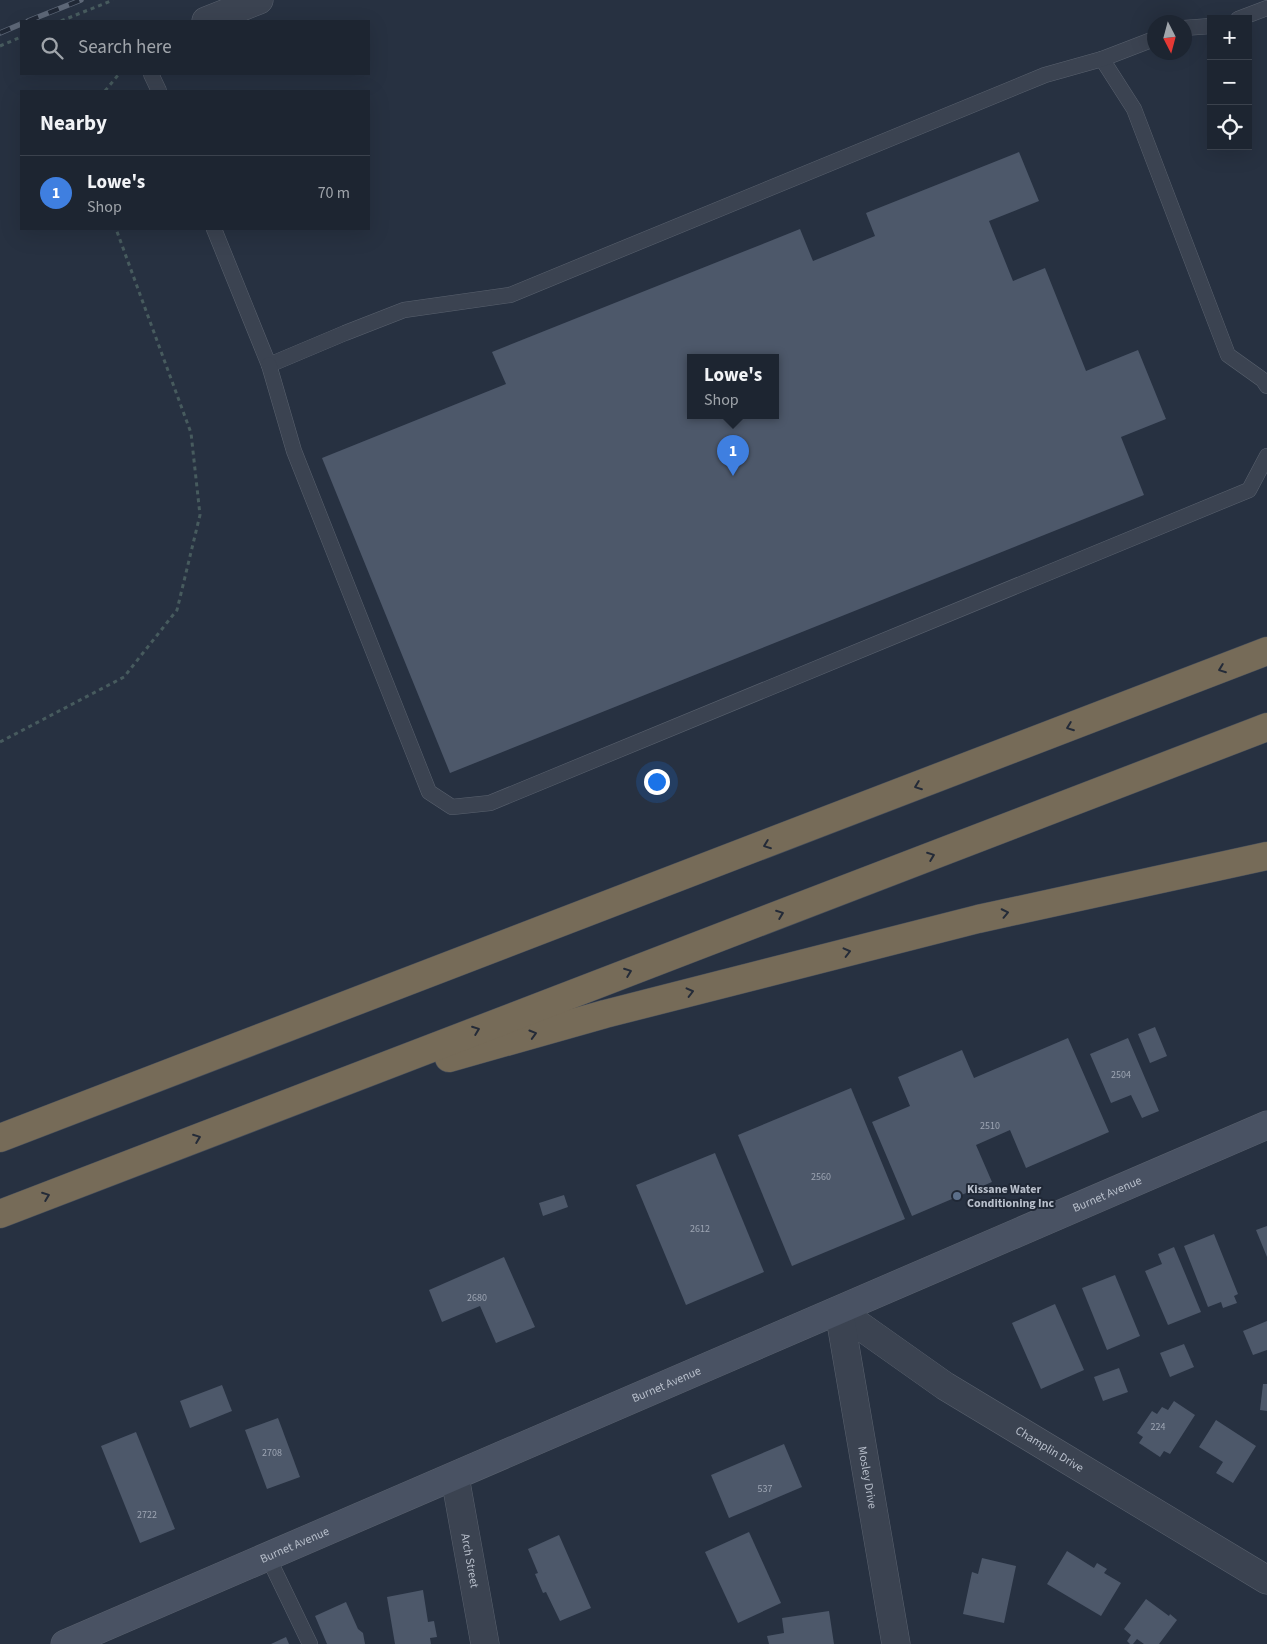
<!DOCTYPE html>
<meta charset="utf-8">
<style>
:root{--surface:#1d2531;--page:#252d39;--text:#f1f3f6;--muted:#a0a5ab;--line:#3b424d;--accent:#92b6f6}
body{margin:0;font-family:"Source Sans 3",sans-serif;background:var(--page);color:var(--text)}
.controls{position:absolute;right:15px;top:15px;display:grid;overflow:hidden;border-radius:0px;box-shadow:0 5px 20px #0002}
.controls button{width:45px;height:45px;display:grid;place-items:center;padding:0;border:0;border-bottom:1px solid var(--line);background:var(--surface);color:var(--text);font:25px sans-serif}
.compass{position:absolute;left:1147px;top:15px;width:45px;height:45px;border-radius:50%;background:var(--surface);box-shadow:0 5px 20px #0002;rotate:174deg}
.you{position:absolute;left:656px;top:781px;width:18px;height:18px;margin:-12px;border:4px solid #fff;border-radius:50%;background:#1a73e8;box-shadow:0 0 0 8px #1a73e833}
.badge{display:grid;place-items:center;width:32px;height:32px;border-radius:50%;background:var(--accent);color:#fff;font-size:16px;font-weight:700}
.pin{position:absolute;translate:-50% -41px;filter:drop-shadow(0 1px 2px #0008)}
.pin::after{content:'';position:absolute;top:26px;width:18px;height:15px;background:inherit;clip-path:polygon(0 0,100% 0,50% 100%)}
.popup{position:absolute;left:687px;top:354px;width:92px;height:65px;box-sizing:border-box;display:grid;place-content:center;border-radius:0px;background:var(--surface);filter:drop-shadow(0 1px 4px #0005);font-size:16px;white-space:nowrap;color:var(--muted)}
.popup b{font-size:19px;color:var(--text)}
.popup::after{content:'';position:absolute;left:50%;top:100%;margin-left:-10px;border:10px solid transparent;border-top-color:var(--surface)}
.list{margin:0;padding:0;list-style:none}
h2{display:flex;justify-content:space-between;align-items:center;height:65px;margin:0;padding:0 20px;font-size:21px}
h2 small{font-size:16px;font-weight:400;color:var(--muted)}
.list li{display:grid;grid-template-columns:32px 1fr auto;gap:15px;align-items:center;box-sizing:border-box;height:75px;padding:0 20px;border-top:1px solid var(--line)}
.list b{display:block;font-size:19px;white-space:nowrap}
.list p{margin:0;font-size:16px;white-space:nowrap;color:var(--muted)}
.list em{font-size:16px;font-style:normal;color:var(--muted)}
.icon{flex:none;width:28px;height:28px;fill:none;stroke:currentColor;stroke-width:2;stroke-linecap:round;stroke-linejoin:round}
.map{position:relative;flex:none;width:1267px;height:1644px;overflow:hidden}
.search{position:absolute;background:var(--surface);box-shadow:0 5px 20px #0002;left:20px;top:20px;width:350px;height:55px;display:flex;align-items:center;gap:12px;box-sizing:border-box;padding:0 18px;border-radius:0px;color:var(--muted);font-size:19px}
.panel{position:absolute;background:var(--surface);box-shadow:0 5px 20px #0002;left:20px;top:90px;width:350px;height:140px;border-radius:0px}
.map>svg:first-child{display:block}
.building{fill:#4d586a;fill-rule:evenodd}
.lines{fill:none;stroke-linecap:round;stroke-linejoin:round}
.lane-casing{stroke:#59616e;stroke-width:16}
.street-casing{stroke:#59616e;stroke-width:29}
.secondary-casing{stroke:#59616e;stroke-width:29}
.highway-casing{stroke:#464e5b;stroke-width:29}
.path{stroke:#475b5e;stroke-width:3;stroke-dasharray:4 4;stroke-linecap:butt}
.lane{stroke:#3b4351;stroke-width:15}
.street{stroke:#3b4351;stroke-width:28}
.secondary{stroke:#495263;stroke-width:28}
.highway{stroke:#766b58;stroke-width:28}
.rail-casing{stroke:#5d6777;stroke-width:5.5}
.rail{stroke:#202836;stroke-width:4;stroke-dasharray:11;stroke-linecap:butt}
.oneway{stroke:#242b38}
.service-dot{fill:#5c6f8a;stroke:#202836;stroke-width:2}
.labels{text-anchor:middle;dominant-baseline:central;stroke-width:4;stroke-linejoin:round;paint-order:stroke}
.number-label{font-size:10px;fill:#9da5b3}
.poi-label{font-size:12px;font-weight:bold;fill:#b8bfcb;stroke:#202836;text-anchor:start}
.street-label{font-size:12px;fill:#b8bfcb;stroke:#202836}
</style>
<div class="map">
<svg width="1267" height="1644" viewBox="0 0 1267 1644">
<rect width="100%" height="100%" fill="#273141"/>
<g class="building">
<path d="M1019,152L1039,201L989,221L1013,281L1045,268L1086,371L1138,350L1166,419L1121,437L1144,495L450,773L322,458L506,384L492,352L800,229L813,261L875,236L866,213ZM690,357H776V415H690Z"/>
<path d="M1155,1027L1167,1056L1150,1063L1138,1034Z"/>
<path d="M1068,1038L1109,1132L1026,1168L1010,1130L976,1145L992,1182L912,1216L872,1122L910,1106L898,1077L962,1050L974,1078Z"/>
<path d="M1128,1038L1159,1111L1142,1118L1131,1095L1111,1103L1090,1054Z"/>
<path d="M851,1088L905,1219L792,1266L738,1135Z"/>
<path d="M715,1153L764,1272L686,1305L636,1185Z"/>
<path d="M564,1195L568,1207L543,1216L539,1203Z"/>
<path d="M1267,1226V1257L1256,1230Z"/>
<path d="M1214,1234L1238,1294L1234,1296L1237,1303L1223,1308L1221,1302L1208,1307L1184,1246Z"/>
<path d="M1174,1247L1201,1312L1168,1325L1145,1271L1162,1264L1158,1254Z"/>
<path d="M504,1257L535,1327L496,1343L480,1306L442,1322L429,1290Z"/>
<path d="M1115,1275L1140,1336L1107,1350L1082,1288Z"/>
<path d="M1055,1304L1084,1370L1041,1389L1012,1323Z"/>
<path d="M1267,1321V1350L1253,1355L1243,1331Z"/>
<path d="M1184,1344L1194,1367L1170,1377L1160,1353Z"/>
<path d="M1119,1368L1128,1392L1103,1401L1094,1377Z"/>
<path d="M1263,1384H1267V1411L1260,1410Z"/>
<path d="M222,1385L232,1411L190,1428L180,1401Z"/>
<path d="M1174,1401L1195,1415L1170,1454L1164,1451L1160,1457L1139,1443L1143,1437L1137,1433L1152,1411L1157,1414L1162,1407L1168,1410Z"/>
<path d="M278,1418L300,1477L267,1489L245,1430Z"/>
<path d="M1216,1420L1256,1446L1233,1483L1216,1473L1223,1462L1199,1447Z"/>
<path d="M136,1432L175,1529L140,1543L101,1446Z"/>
<path d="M784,1444L802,1487L729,1518L711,1475Z"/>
<path d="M749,1532L781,1603L738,1623L705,1552Z"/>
<path d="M559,1535L591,1608L560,1621L546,1592L543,1593L535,1574L538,1573L528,1549Z"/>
<path d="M1067,1551L1094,1568L1097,1563L1107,1569L1104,1573L1121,1583L1101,1616L1047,1584Z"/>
<path d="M982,1558L1016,1566L1004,1623L963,1614L972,1572L978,1574Z"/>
<path d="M423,1590L428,1622L434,1621L437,1637L430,1638L431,1644H395L387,1597Z"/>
<path d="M1146,1599L1169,1616L1170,1614L1177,1620L1159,1644H1144L1137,1639L1133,1644H1130L1127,1641L1131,1635L1124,1629Z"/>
<path d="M346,1602L358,1629L363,1633L365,1644H327L315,1616Z"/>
<path d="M829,1611L834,1644H769L767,1636L784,1633L782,1618Z"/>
<path d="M286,1637L289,1644H271Z"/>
</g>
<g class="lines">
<g class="lane-casing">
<g id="lane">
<path d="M1238,19L1267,8"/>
<path d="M1184,28L1211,26"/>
<path d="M1102,59L1134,109L1228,355L1263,380L1267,386"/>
<path d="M151,74L159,91"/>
<path d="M214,229L269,365L345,333L404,310L510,295L1045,75L1102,59L1154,39"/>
<path d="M269,365L294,451L429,792L452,807L490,803L1249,490L1267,456"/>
<path d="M268,1557L310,1644"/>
</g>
</g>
<g class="street-casing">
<g id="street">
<path d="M206,21L259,0"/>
<path id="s1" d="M839,1311L945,1386L1267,1580"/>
<path id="s2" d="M839,1311L896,1644"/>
<path id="s3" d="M455,1477L485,1644"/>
</g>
</g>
<g class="secondary-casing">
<g id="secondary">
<path id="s4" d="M65,1644L1267,1125"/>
</g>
</g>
<g class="highway-casing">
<g id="highway">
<path d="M449,1058L605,1014L978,919L1267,856"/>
<path d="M0,1138L1267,651"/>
<path d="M0,1214L1267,727"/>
</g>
</g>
<g class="path">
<path d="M61,21L113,0"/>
<path d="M0,46L21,37"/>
<path d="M105,91L119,74"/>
<path d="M0,742L124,677L177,610L200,515L191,433L116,229"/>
</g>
<use href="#lane" class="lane"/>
<use href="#street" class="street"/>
<use href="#secondary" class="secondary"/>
<use href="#highway" class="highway"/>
<g class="rail-casing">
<g id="rail">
<path d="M28,21L81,0"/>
<path d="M0,33L21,24"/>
</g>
</g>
<use href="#rail" class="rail"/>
</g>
<defs><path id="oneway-chevron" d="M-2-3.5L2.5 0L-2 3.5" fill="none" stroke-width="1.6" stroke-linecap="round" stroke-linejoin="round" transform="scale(1.25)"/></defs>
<g class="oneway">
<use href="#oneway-chevron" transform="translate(1222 669) rotate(159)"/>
<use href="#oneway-chevron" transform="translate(1070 727) rotate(159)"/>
<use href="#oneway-chevron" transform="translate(918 786) rotate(159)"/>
<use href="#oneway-chevron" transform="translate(767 845) rotate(159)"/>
<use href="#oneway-chevron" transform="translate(931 856) rotate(-21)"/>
<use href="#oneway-chevron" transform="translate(1005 913) rotate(-12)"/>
<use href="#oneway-chevron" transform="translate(780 914) rotate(-21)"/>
<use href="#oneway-chevron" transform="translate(847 952) rotate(-14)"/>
<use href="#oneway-chevron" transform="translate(628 972) rotate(-21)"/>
<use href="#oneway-chevron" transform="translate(690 992) rotate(-14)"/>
<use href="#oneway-chevron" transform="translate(476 1030) rotate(-21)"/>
<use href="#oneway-chevron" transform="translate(533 1034) rotate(-16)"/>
<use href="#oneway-chevron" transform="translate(197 1138) rotate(-21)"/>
<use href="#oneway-chevron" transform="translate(46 1196) rotate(-21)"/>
</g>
<circle class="service-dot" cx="957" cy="1196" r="5"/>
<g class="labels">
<g class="number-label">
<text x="1121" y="1075">2504</text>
<text x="990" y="1126">2510</text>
<text x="821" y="1177">2560</text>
<text x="700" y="1229">2612</text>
<text x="477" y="1298">2680</text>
<text x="1158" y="1427">224</text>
<text x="272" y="1453">2708</text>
<text x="765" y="1489">537</text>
<text x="147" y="1515">2722</text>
</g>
<g class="poi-label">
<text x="967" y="1189">Kissane Water<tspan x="967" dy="14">Conditioning Inc</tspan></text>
</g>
<g class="street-label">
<text stroke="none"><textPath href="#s4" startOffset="1135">Burnet Avenue</textPath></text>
<text stroke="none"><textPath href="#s4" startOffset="655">Burnet Avenue</textPath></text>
<text stroke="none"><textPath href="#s1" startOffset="252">Champlin Drive</textPath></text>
<text stroke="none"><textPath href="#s2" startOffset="169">Mosley Drive</textPath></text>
<text stroke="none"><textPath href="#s4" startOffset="250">Burnet Avenue</textPath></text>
<text stroke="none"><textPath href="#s3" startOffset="85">Arch Street</textPath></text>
</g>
</g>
</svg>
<div class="controls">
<button>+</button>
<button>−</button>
<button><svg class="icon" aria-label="locate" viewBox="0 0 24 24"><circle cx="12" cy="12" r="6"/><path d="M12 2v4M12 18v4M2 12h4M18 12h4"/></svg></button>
</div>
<svg class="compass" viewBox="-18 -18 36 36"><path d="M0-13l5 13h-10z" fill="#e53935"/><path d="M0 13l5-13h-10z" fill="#a0a5ab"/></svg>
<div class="you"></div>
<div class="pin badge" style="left:733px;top:476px;background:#3f7fe0">1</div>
<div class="popup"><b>Lowe's</b>Shop</div>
<div class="search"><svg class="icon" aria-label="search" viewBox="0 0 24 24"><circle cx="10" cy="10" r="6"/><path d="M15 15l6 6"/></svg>Search here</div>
<section class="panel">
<h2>Nearby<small></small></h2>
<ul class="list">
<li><span class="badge" style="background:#3f7fe0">1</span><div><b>Lowe's</b><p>Shop</p></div><em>70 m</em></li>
</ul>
</section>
</div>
